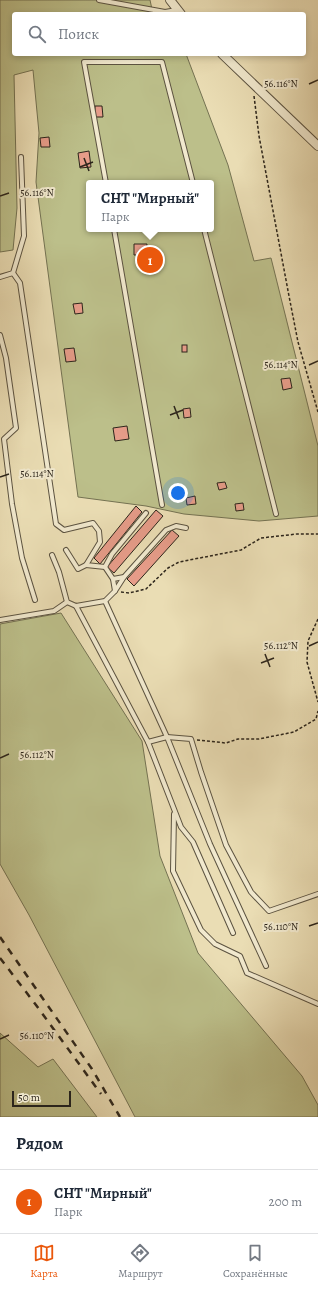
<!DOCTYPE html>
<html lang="ru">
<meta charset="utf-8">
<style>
:root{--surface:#fff;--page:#f2f2f3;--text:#1f2937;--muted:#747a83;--line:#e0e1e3;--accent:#ea580c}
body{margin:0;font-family:Alegreya,serif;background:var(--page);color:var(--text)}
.scale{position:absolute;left:12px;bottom:10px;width:59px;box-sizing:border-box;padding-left:4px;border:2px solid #2c251b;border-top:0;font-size:11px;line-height:14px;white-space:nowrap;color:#2c251b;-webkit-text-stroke:3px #f1e9ce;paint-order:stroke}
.you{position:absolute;left:178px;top:493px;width:14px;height:14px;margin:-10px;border:3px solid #fff;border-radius:50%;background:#1a73e8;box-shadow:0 0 0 6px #1a73e833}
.badge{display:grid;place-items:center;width:26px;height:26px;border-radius:50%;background:var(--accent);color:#fff;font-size:13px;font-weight:700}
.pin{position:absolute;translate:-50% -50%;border:2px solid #fff;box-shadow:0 1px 4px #0006}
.popup{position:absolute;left:86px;top:180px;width:128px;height:52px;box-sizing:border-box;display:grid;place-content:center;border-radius:4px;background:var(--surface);filter:drop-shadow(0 1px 3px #0005);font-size:13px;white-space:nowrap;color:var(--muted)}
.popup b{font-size:15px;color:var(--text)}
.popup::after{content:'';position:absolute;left:50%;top:100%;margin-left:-8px;border:8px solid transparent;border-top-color:var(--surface)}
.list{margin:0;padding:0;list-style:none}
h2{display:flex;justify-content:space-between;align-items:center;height:52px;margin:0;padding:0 16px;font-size:17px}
h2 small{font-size:13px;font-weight:400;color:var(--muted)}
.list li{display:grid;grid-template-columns:26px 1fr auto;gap:12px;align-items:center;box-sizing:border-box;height:64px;padding:0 16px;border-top:1px solid var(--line)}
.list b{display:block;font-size:15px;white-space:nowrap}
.list p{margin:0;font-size:13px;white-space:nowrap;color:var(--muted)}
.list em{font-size:13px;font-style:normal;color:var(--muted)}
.icon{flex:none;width:22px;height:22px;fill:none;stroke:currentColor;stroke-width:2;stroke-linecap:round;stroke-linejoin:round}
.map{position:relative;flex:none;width:318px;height:1117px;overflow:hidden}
.search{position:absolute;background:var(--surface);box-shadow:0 2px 6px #0003;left:12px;right:12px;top:12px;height:44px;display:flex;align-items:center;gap:10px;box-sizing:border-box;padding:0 14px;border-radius:4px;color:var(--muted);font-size:15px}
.sheet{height:116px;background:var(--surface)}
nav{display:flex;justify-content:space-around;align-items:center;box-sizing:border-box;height:56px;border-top:1px solid var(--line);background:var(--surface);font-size:11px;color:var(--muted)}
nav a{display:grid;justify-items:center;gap:2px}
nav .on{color:var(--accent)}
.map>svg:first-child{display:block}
.green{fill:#bcbf8a;stroke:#747252;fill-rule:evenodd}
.building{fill:#e69c89;stroke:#2c251b}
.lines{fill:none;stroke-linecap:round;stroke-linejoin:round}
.service-casing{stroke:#5c5341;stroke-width:6}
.minor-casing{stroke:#5c5341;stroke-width:10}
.path{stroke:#2c251b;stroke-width:1.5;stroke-dasharray:3 2;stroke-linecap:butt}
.service{stroke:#f1e9ce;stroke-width:4}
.minor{stroke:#f1e9ce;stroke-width:8}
.rail{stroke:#2c251b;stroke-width:2.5;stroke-dasharray:7 7;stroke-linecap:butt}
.ticks{fill:none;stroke:#2c251b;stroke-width:1.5}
.ticks-label{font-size:10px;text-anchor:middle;fill:#2c251b;stroke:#f1e9ce;stroke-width:4;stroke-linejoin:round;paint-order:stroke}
</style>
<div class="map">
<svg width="318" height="1117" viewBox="0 0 318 1117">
<rect width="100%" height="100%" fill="#eaddb4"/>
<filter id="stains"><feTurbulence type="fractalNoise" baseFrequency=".005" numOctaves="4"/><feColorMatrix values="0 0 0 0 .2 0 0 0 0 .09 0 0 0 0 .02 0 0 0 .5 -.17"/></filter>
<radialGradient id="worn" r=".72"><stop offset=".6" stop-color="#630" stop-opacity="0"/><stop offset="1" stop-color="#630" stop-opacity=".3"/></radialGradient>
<g class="green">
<path d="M0,0H150L153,14H14V54H186L228,165L254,261L271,258L318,446V516L259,521L184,514L146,506L78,497L36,182L39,133L33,70L14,75L17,208L13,250L0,252ZM89,183H211V229H89Z"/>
<path d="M61,613L142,741L160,856L198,953L302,1076L318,1105V1117H135L29,915L0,864V624Z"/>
<path d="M0,1033L38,1067L53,1059L97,1117H0Z"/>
</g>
<g class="building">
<path d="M95,106H102L103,117H95Z"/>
<path d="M49,137L50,147H41L40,138Z"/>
<path d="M89,151L91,167L80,168L78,153Z"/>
<path d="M134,244H147L146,255H134Z"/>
<path d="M82,303L83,313L75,314L73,304Z"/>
<rect x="182" y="345" width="5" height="7"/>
<path d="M74,348L76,361L66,362L64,349Z"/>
<path d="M290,378L292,388L283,390L281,379Z"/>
<path d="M190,408L191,417L184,418L183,409Z"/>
<path d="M127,426L129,439L115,441L113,428Z"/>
<path d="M225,482L227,488L219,490L217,483Z"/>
<path d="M195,496L196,504L187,505L186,498Z"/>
<path d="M243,503L244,510L236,511L235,504Z"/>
<path d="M136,506L142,512L100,564L94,558Z"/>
<path d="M156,510L163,516L114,573L107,567Z"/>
<path d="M172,530L179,536L134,586L127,579Z"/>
</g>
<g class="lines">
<g class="service-casing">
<g id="service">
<path d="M99,0L165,12L177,10"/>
<path d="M106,183L84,62H162L193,183"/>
<path d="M114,229L162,505"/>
<path d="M204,229L276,514"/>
<path d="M13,273L20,283L56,524L64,530L93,523L99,531L100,542L86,565L105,567L113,579L115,591L105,601L76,606L67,602L59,572L52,555"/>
<path d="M0,277L13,273L24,236L21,157"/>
<path d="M0,335L6,358L16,428L4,439L12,504L22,558L35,600"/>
<path d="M66,550L78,569L86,565"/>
<path d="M105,567L112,554L146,513"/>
<path d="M113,579L124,577L166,530L176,526L186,528"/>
<path d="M115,591L124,577"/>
<path d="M105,601L167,737L210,844L266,966"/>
<path d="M76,606L148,742L181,827L193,842L233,933"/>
<path d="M0,620L54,611L67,602"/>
<path d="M148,742L167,737L191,739L201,772L226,845L251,892L269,911L318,894"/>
<path d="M174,814L173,871L201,930L215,944L240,956L247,973L318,1004"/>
</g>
</g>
<g class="minor-casing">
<g id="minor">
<path d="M170,0L181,14"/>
<path d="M222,54L318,146"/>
</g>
</g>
<g class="path">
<path d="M254,96L259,136L289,296L298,342L318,412"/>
<path d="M121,592L129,593L146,589L168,568L179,562L241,550L261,538L297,534H318"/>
<path d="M318,619L308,641L307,662L318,702"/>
<path d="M197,740L226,743L238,739H259L294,732L316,719L318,711"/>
</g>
<use href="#service" class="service"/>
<use href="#minor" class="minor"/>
<g class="rail">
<path d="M0,937L92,1069L120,1117"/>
<path d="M0,958L36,1005L101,1094"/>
</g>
</g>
<path class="ticks" d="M309,84L318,80M84,158L89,171M80,167L93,162M0,196L9,193M309,365L318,361M174,406L179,419M170,415L183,410M0,477L9,474M309,646L318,642M265,654L270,667M261,663L274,658M0,758L9,754M309,926L318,923M0,1039L9,1035"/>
<g class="ticks-label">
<text x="281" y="87">56.116°N</text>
<text x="37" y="196">56.116°N</text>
<text x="281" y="368">56.114°N</text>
<text x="37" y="477">56.114°N</text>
<text x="281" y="649">56.112°N</text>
<text x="37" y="758">56.112°N</text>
<text x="281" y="930">56.110°N</text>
<text x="37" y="1039">56.110°N</text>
</g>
<rect width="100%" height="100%" filter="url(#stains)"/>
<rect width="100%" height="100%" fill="url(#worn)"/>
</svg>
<div class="scale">50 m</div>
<div class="you"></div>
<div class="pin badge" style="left:150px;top:260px">1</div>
<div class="popup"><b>СНТ &quot;Мирный&quot;</b>Парк</div>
<div class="search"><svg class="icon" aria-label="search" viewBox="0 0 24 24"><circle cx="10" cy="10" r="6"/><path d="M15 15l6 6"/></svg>Поиск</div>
</div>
<section class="sheet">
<h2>Рядом<small></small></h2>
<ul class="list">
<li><span class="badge">1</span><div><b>СНТ &quot;Мирный&quot;</b><p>Парк</p></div><em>200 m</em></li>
</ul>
</section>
<nav>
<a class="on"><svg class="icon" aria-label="map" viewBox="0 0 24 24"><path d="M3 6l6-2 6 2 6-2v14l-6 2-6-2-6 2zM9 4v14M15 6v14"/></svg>Карта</a>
<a><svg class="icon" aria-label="directions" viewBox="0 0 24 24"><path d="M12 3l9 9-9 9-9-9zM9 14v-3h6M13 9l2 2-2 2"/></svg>Маршрут</a>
<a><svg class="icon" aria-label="saved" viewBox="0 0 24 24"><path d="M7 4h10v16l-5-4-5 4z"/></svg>Сохранённые</a>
</nav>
